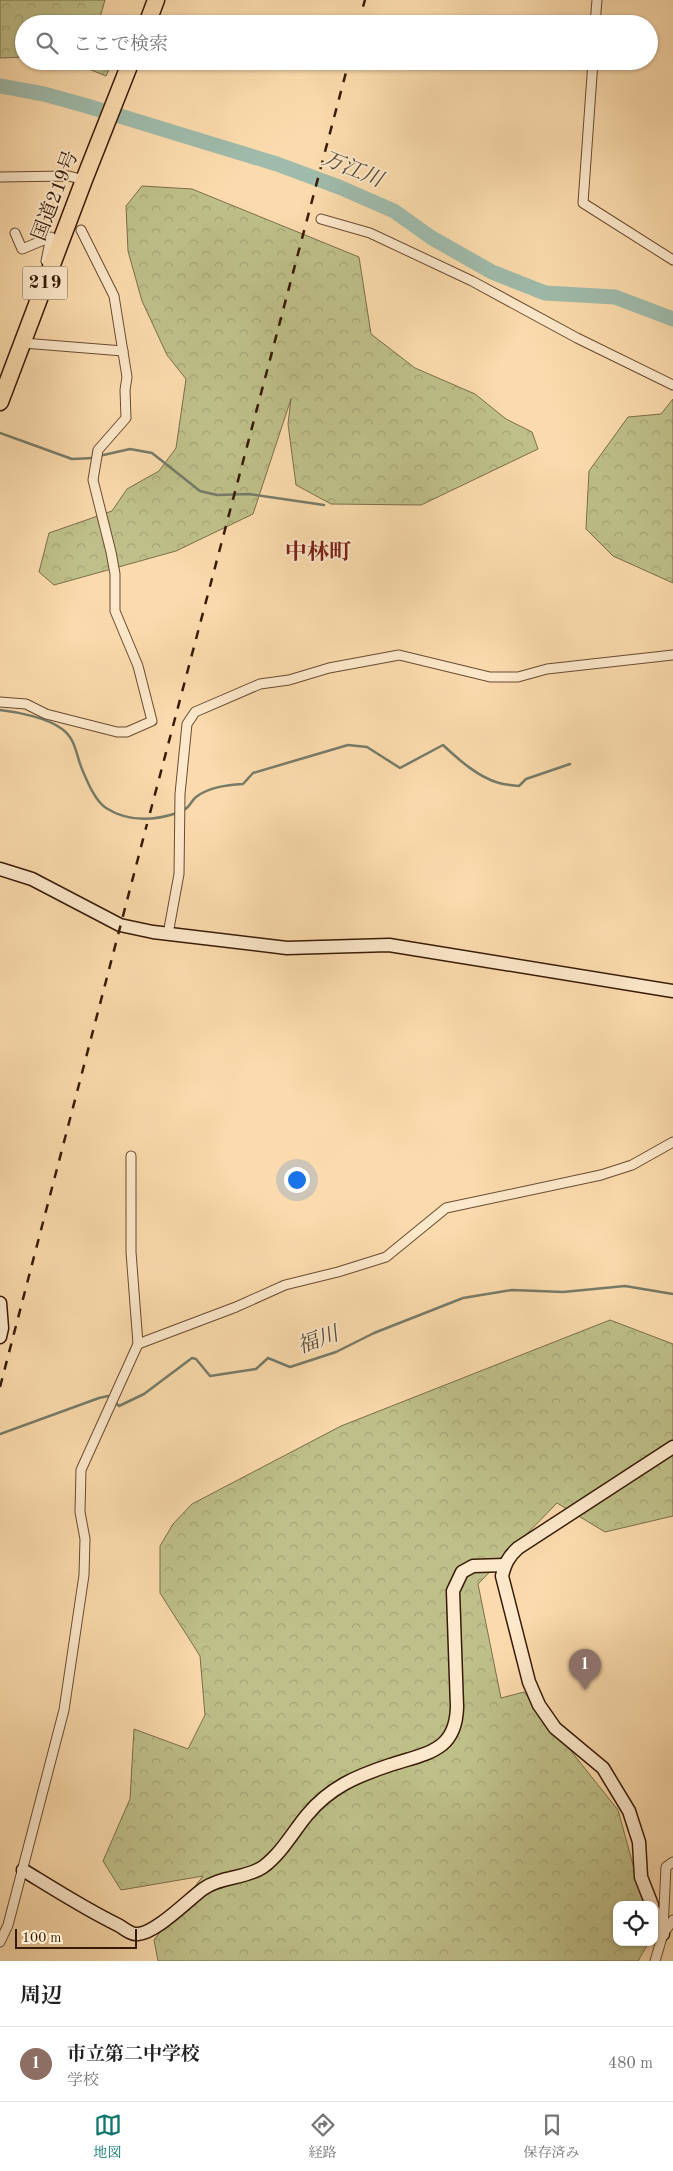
<!DOCTYPE html>
<html lang="ja">
<meta charset="utf-8">
<style>
:root{--surface:#fff;--page:#f2f2f2;--text:#222;--muted:#767676;--line:#e0e0e0;--accent:#0f766e}
body{margin:0;font-family:"Old Standard TT","Noto Serif JP",serif;background:var(--page);color:var(--text)}
.controls{position:absolute;right:15px;bottom:15px;display:grid;overflow:hidden;border-radius:10px;box-shadow:0 1px 4px #0004}
.controls button{width:45px;height:45px;display:grid;place-items:center;padding:0;border:0;border-bottom:1px solid var(--line);background:var(--surface);color:var(--text);font:25px sans-serif}
.scale{position:absolute;left:15px;bottom:12px;width:122px;box-sizing:border-box;padding-left:5px;border:2px solid #381b06;border-top:0;font-size:14px;line-height:18px;white-space:nowrap;color:#381b06;-webkit-text-stroke:4px #fce8ca;paint-order:stroke}
.you{position:absolute;left:296px;top:1179px;width:18px;height:18px;margin:-12px;border:4px solid #fff;border-radius:50%;background:#1a73e8;box-shadow:0 0 0 8px #1a73e833}
.badge{display:grid;place-items:center;width:32px;height:32px;border-radius:50%;background:var(--accent);color:#fff;font-size:16px;font-weight:700}
.pin{position:absolute;translate:-50% -41px;filter:drop-shadow(0 1px 2px #0008)}
.pin::after{content:'';position:absolute;top:26px;width:18px;height:15px;background:inherit;clip-path:polygon(0 0,100% 0,50% 100%)}
.list{margin:0;padding:0;list-style:none}
h2{display:flex;justify-content:space-between;align-items:center;height:65px;margin:0;padding:0 20px;font-size:21px}
h2 small{font-size:16px;font-weight:400;color:var(--muted)}
.list li{display:grid;grid-template-columns:32px 1fr auto;gap:15px;align-items:center;box-sizing:border-box;height:75px;padding:0 20px;border-top:1px solid var(--line)}
.list b{display:block;font-size:19px;white-space:nowrap}
.list p{margin:0;font-size:16px;white-space:nowrap;color:var(--muted)}
.list em{font-size:16px;font-style:normal;color:var(--muted)}
.icon{flex:none;width:28px;height:28px;fill:none;stroke:currentColor;stroke-width:2;stroke-linecap:round;stroke-linejoin:round}
.map{position:relative;flex:none;width:673px;height:1961px;overflow:hidden}
.search{position:absolute;background:var(--surface);box-shadow:0 1px 4px #0004;left:15px;right:15px;top:15px;height:55px;display:flex;align-items:center;gap:12px;box-sizing:border-box;padding:0 18px;border-radius:28px;color:var(--muted);font-size:19px}
.sheet{height:140px;background:var(--surface)}
nav{display:flex;justify-content:space-around;align-items:center;box-sizing:border-box;height:70px;border-top:1px solid var(--line);background:var(--surface);font-size:14px;color:var(--muted)}
nav a{display:grid;justify-items:center;gap:2px}
nav .on{color:var(--accent)}
.map>svg:first-child{display:block}
.forest{fill:url(#forest-crowns);stroke:#7c6e48}
.lines{fill:none;stroke-linecap:round;stroke-linejoin:round}
.stream{stroke:#767b69;stroke-width:2.5}
.river{stroke:#9fbbab;stroke-width:15}
.street-casing{stroke:#694b30;stroke-width:11}
.secondary-casing{stroke:#381b06;stroke-width:15}
.highway-casing{stroke:#381b06;stroke-width:19}
.street{stroke:#fce8ca;stroke-width:9}
.secondary{stroke:#fce8ca;stroke-width:12}
.highway{stroke:#fbdbad;stroke-width:16}
.rail{stroke:#381b06;stroke-width:2.5;stroke-dasharray:9 9;stroke-linecap:butt}
.labels{text-anchor:middle;dominant-baseline:central;stroke-width:4;stroke-linejoin:round;paint-order:stroke}
.shield{fill:#fce8ca;stroke:#735841;stroke-width:1}
.shield-label{font-size:19px;font-weight:bold;fill:#381b06}
.street-label{font-size:20px;fill:#381b06;stroke:#fce8ca}
.water-label{font-size:21px;font-style:italic;fill:#574b38;stroke:#fce8ca}
.quarter-label{font-size:22px;font-weight:bold;fill:#7a1f14;stroke:#fce8ca}
</style>
<div class="map">
<svg width="673" height="1961" viewBox="0 0 673 1961">
<defs>
<pattern id="forest-crowns" width="20" height="18" patternUnits="userSpaceOnUse" patternTransform="scale(1.25)"><rect width="20" height="18" fill="#bfc089"/><path d="M2 6a3 3 0 1 1 6 0M12 15a3 3 0 1 1 6 0" fill="none" stroke="#a5a475"/></pattern>
</defs>
<rect width="100%" height="100%" fill="#fbdbad"/>
<filter id="stains"><feTurbulence type="fractalNoise" baseFrequency=".004" numOctaves="4"/><feColorMatrix values="0 0 0 0 .2 0 0 0 0 .09 0 0 0 0 .02 0 0 0 .5 -.17"/></filter>
<radialGradient id="worn" r=".72"><stop offset=".6" stop-color="#630" stop-opacity="0"/><stop offset="1" stop-color="#630" stop-opacity=".3"/></radialGradient>
<g class="forest">
<path d="M0,0H105L98,24H24V57L0,58Z"/>
<path d="M69,61H113L106,76Z"/>
<path d="M142,186L192,189L359,257L371,334L415,368L475,394L506,419L532,432L538,449L421,505L331,504L296,485L288,424L291,399L253,514L176,551L54,585L39,572L49,533L112,511L127,489L159,471L176,448L186,379L167,355L142,301L128,251L126,206Z"/>
<path d="M673,399V583L613,556L586,529L589,471L628,417L661,414Z"/>
<path d="M610,1320L673,1344V1516L605,1532L557,1503L478,1584L501,1698L524,1692L618,1810L644,1905H617V1942H649L638,1961H158L154,1940L203,1876L121,1890L103,1861L130,1799L134,1729L188,1749L205,1715L200,1656L160,1593V1546L173,1524L192,1504L341,1426Z"/>
</g>
<g class="lines">
<g class="stream">
<path d="M0,433L72,459L93,458"/>
<path d="M99,456L130,449L152,453L200,491L217,495L249,494L324,505"/>
<path d="M0,710C18,712 48,718 62,729C76,739 76,755 82,769C87,781 95,801 106,808C128,822 153,821 177,813"/>
<path d="M182,811C190,808 190,802 196,797C209,787 227,785 243,784L253,773L348,745L367,747L400,768L443,745C459,760 478,777 499,783C505,785 513,785 519,786L526,779L570,764"/>
<path d="M115,1402L119,1406L144,1394L192,1358L196,1359L210,1376L256,1369L268,1358L290,1367L336,1352L374,1333L463,1298L512,1290L563,1292L625,1286L673,1294"/>
<path d="M0,1434L99,1398L108,1396L111,1398"/>
</g>
<path class="river" d="M0,86L44,94L87,106L277,164L339,187L394,211L432,238L492,272L545,293L615,297L673,319"/>
<g class="street-casing">
<g id="street">
<path d="M595,24L597,0"/>
<path d="M593,61L583,203L673,260"/>
<path d="M0,177L69,176L84,180"/>
<path d="M321,219L370,233L472,281L577,338L673,385"/>
<path d="M15,233L22,249L51,237L46,261L50,263"/>
<path d="M23,343L123,351"/>
<path d="M0,702L26,704L46,714L117,732H127L152,721L138,666L115,611V574L111,552L93,480L98,450L126,418L125,390L127,377L114,296L81,230"/>
<path d="M168,934L179,874L180,794L187,724L195,712L260,684L289,680L329,668L399,655L490,677H518L547,669L673,655"/>
<path d="M138,1344L236,1307L285,1285L338,1272L386,1257L446,1208L601,1175L632,1165L673,1142"/>
<path d="M663,1929L666,1867L673,1862"/>
<path d="M0,1942L8,1925L64,1710L84,1575L85,1539L80,1512L81,1470L138,1344L131,1252V1156"/>
<path d="M655,1961L663,1934L673,1920"/>
</g>
</g>
<g class="secondary-casing">
<g id="secondary">
<path d="M0,869L32,879L120,925L153,932L287,948L389,945L673,991"/>
<path d="M0,1303L2,1328L0,1337"/>
<path d="M23,1870C54,1889 85,1909 118,1925C124,1928 131,1935 138,1934C156,1933 188,1900 203,1889C221,1876 245,1879 263,1867C281,1854 293,1832 307,1815C330,1787 357,1776 390,1765C426,1753 456,1752 457,1707L453,1591L462,1572L473,1566L505,1565"/>
<path d="M652,1905L641,1877L639,1842L629,1811L603,1768L555,1728L539,1705L529,1682L502,1576C505,1564 508,1557 518,1548L673,1447"/>
<path d="M654,1911L663,1934"/>
</g>
</g>
<g class="highway-casing">
<g id="highway">
<path d="M147,24L156,0"/>
<path d="M0,402L84,180L131,61"/>
</g>
</g>
<use href="#street" class="street"/>
<use href="#secondary" class="secondary"/>
<use href="#highway" class="highway"/>
<g class="rail">
<path d="M358,24L365,0"/>
<path d="M150,813L349,61"/>
<path d="M0,1387L147,824"/>
</g>
</g>
<g class="labels">
<rect class="shield" x="22.5" y="266.5" width="45" height="33" rx="4"/>
<g class="shield-label">
<text x="45" y="283">219</text>
</g>
<g class="street-label">
<text transform="translate(56 196) rotate(-69)">国道219号</text>
</g>
<g class="water-label">
<text transform="translate(352 170) rotate(22)">万江川</text>
<text transform="translate(318 1341) rotate(-20)">福川</text>
</g>
<g class="quarter-label">
<text x="318" y="553">中林町</text>
</g>
</g>
<rect width="100%" height="100%" filter="url(#stains)"/>
<rect width="100%" height="100%" fill="url(#worn)"/>
</svg>
<div class="controls">
<button><svg class="icon" aria-label="locate" viewBox="0 0 24 24"><circle cx="12" cy="12" r="6"/><path d="M12 2v4M12 18v4M2 12h4M18 12h4"/></svg></button>
</div>
<div class="scale">100 m</div>
<div class="you"></div>
<div class="pin badge" style="left:585px;top:1690px;background:#8d6e63">1</div>
<div class="search"><svg class="icon" aria-label="search" viewBox="0 0 24 24"><circle cx="10" cy="10" r="6"/><path d="M15 15l6 6"/></svg>ここで検索</div>
</div>
<section class="sheet">
<h2>周辺<small></small></h2>
<ul class="list">
<li><span class="badge" style="background:#8d6e63">1</span><div><b>市立第二中学校</b><p>学校</p></div><em>480 m</em></li>
</ul>
</section>
<nav>
<a class="on"><svg class="icon" aria-label="map" viewBox="0 0 24 24"><path d="M3 6l6-2 6 2 6-2v14l-6 2-6-2-6 2zM9 4v14M15 6v14"/></svg>地図</a>
<a><svg class="icon" aria-label="directions" viewBox="0 0 24 24"><path d="M12 3l9 9-9 9-9-9zM9 14v-3h6M13 9l2 2-2 2"/></svg>経路</a>
<a><svg class="icon" aria-label="saved" viewBox="0 0 24 24"><path d="M7 4h10v16l-5-4-5 4z"/></svg>保存済み</a>
</nav>
